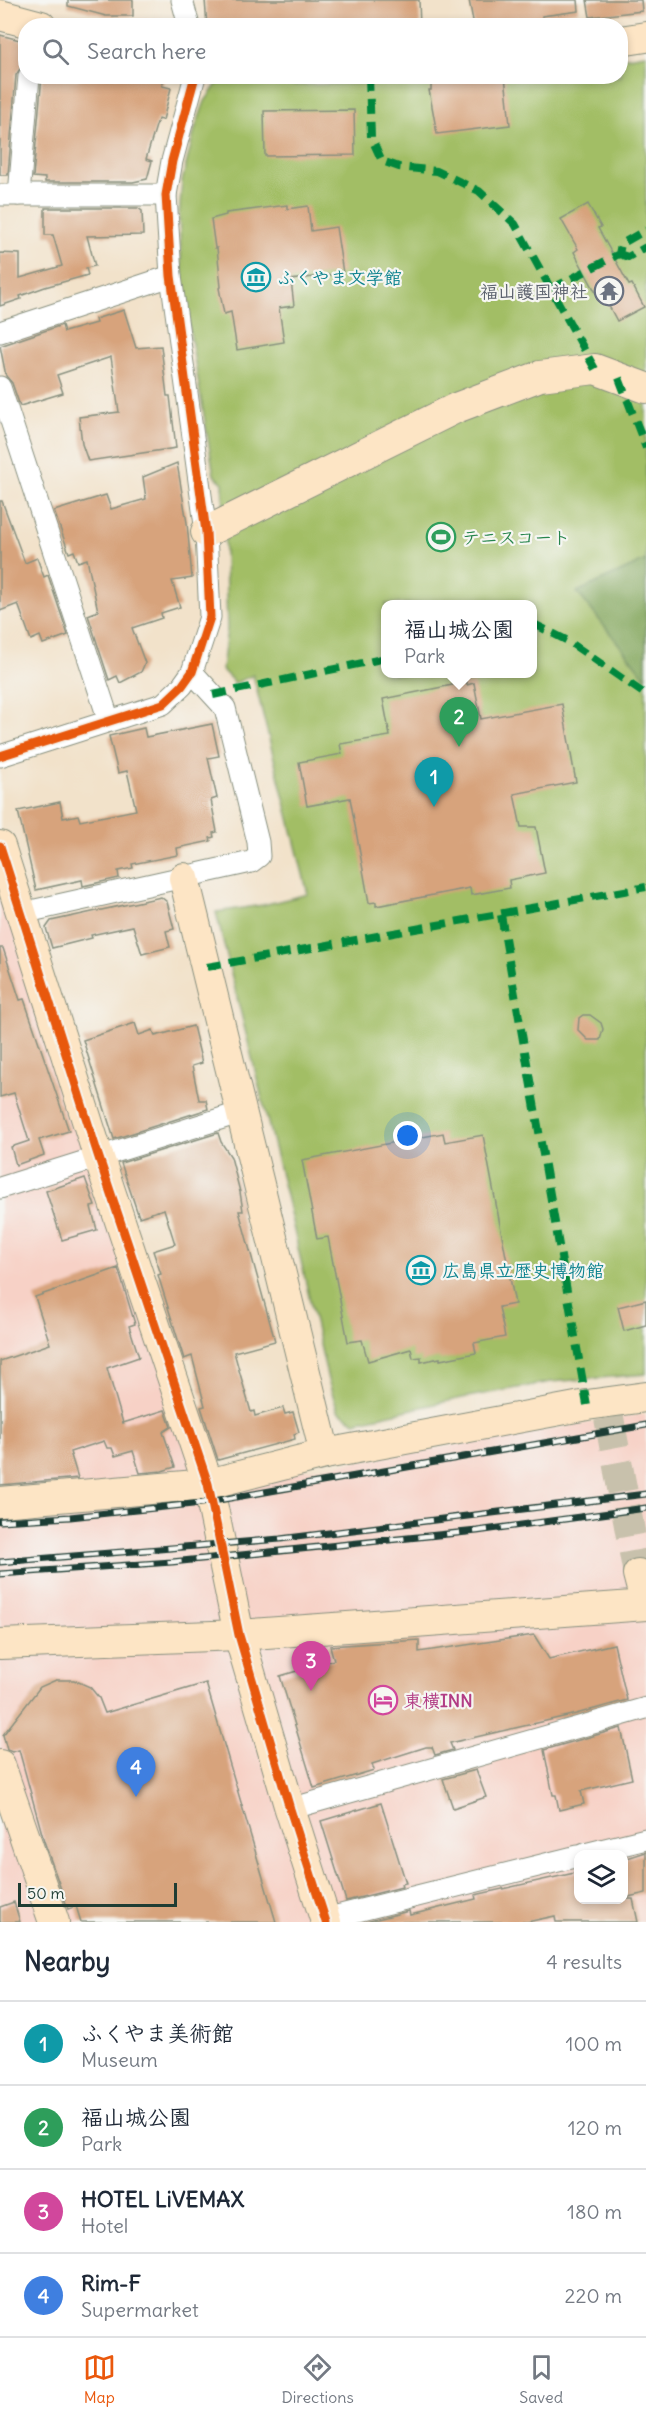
<!DOCTYPE html>
<meta charset="utf-8">
<style>
:root{--surface:#fff;--page:#f2f2f3;--text:#1f2937;--muted:#747a83;--line:#e0e1e3;--accent:#ea580c}
body{margin:0;font-family:Delius,"Klee One",sans-serif;background:var(--page);color:var(--text)}
.controls{position:absolute;right:18px;bottom:18px;display:grid;overflow:hidden;border-radius:12px;box-shadow:0 3px 9px #0003}
.controls button{width:54px;height:54px;display:grid;place-items:center;padding:0;border:0;border-bottom:2px solid var(--line);background:var(--surface);color:var(--text);font:30px sans-serif}
.scale{position:absolute;left:18px;bottom:15px;width:159px;box-sizing:border-box;padding-left:6px;border:3px solid #1f3d34;border-top:0;font-size:16px;line-height:21px;white-space:nowrap;color:#1f3d34;-webkit-text-stroke:4px #f6f6f2;paint-order:stroke}
.you{position:absolute;left:408px;top:1136px;width:21px;height:21px;margin:-15px;border:4px solid #fff;border-radius:50%;background:#1a73e8;box-shadow:0 0 0 9px #1a73e833}
.badge{display:grid;place-items:center;width:39px;height:39px;border-radius:50%;background:var(--accent);color:#fff;font-size:20px;font-weight:700}
.pin{position:absolute;translate:-50% -50px;filter:drop-shadow(0 2px 3px #0008)}
.pin::after{content:'';position:absolute;top:32px;width:21px;height:18px;background:inherit;clip-path:polygon(0 0,100% 0,50% 100%)}
.popup{position:absolute;left:381px;top:600px;width:156px;height:78px;box-sizing:border-box;display:grid;place-content:center;border-radius:12px;background:var(--surface);filter:drop-shadow(0 2px 4px #0005);font-size:20px;white-space:nowrap;color:var(--muted)}
.popup b{font-size:22px;color:var(--text)}
.popup::after{content:'';position:absolute;left:50%;top:100%;margin-left:-12px;border:12px solid transparent;border-top-color:var(--surface)}
.list{margin:0;padding:0;list-style:none}
h2{display:flex;justify-content:space-between;align-items:center;height:78px;margin:0;padding:0 24px;font-size:26px}
h2 small{font-size:20px;font-weight:400;color:var(--muted)}
.list li{display:grid;grid-template-columns:39px 1fr auto;gap:18px;align-items:center;box-sizing:border-box;height:84px;padding:0 24px;border-top:2px solid var(--line)}
.list b{display:block;font-size:22px;white-space:nowrap}
.list p{margin:0;font-size:20px;white-space:nowrap;color:var(--muted)}
.list em{font-size:20px;font-style:normal;color:var(--muted)}
.icon{flex:none;width:33px;height:33px;fill:none;stroke:currentColor;stroke-width:2;stroke-linecap:round;stroke-linejoin:round}
.map{position:relative;flex:none;width:646px;height:1922px;overflow:hidden}
.search{position:absolute;background:var(--surface);box-shadow:0 3px 9px #0003;left:18px;right:18px;top:18px;height:66px;display:flex;align-items:center;gap:15px;box-sizing:border-box;padding:0 21px;border-radius:24px;color:var(--muted);font-size:22px}
.sheet{height:414px;background:var(--surface)}
nav{display:flex;justify-content:space-around;align-items:center;box-sizing:border-box;height:84px;border-top:2px solid var(--line);background:var(--surface);font-size:16px;color:var(--muted)}
nav a{display:grid;justify-items:center;gap:3px}
nav .on{color:var(--accent)}
.map>svg:first-child{display:block}
.built{fill:#f7d1c6;fill-rule:evenodd}
.green{fill:#a2be65;stroke:#607e4c;stroke-width:1.5;fill-rule:evenodd}
.forest{fill:#81a55a;stroke:#507147;stroke-width:1.5}
.building{fill:#d7a37b}
.lines{fill:none;stroke-linecap:round;stroke-linejoin:round}
.secondary-tunnel{stroke:#c8c1ac;stroke-width:30;stroke-dasharray:30 15;stroke-linecap:butt}
.street-casing{stroke:#88907f;stroke-width:23}
.secondary-casing{stroke:#88907f;stroke-width:32}
.street{stroke:#fff;stroke-width:21}
.secondary{stroke:#fde5c5;stroke-width:30}
.rail-casing{stroke:#1f3d34;stroke-width:7}
.rail{stroke:#f6f6f2;stroke-width:4.5;stroke-dasharray:14;stroke-linecap:butt}
.quiet{stroke:#00873e;stroke-width:8;stroke-dasharray:15 8;stroke-linecap:butt}
.cycleway-casing{stroke:#f6f6f2;stroke-width:13}
.cycleway{stroke:#e8590c;stroke-width:9}
.labels{text-anchor:middle;dominant-baseline:central;stroke-width:4.5;stroke-linejoin:round;paint-order:stroke}
.culture-label{font-size:18px;font-weight:bold;fill:#0d838f;stroke:#f6f6f2;text-anchor:start}
.worship-label{font-size:18px;font-weight:bold;fill:#5b616d;stroke:#f6f6f2;text-anchor:end}
.leisure-label{font-size:18px;font-weight:bold;fill:#27864d;stroke:#f6f6f2;text-anchor:start}
.hotel-label{font-size:18px;font-weight:bold;fill:#b23c85;stroke:#f6f6f2;text-anchor:start}
</style>
<div class="map">
<svg width="646" height="1922" viewBox="0 0 646 1922">
<rect width="100%" height="100%" fill="#f6f6f2"/>
<filter id="ink" filterUnits="userSpaceOnUse"><feTurbulence type="fractalNoise" baseFrequency=".0167" numOctaves="2"/><feDisplacementMap in="SourceGraphic" scale="12" xChannelSelector="R" yChannelSelector="G"/><feConvolveMatrix kernelMatrix="1 2 1 2 8 2 1 2 1" color-interpolation-filters="sRGB"/></filter>
<filter id="wash" filterUnits="userSpaceOnUse"><feTurbulence type="fractalNoise" baseFrequency=".008" numOctaves="4" result="noise"/><feDisplacementMap in="SourceGraphic" scale="24" xChannelSelector="R" yChannelSelector="G"/><feGaussianBlur stdDeviation="1.35" result="paint"/><feColorMatrix in="noise" values="0 0 0 0 0 0 0 0 0 0 0 0 0 0 0 0 0 1.4 0 .05"/><feComposite in="paint" operator="in"/></filter>
<g filter="url(#wash)">
<rect width="100%" height="100%" fill="#f2e2ca"/>
<path class="built" d="M0,858L206,1486L646,1414V1922H0ZM578,1854H624V1900H578Z"/>
<path class="green" d="M646,54V1374L551,1382L462,1398L355,1422L338,1411L328,1380L288,1204L216,912L263,905L308,894L253,675L235,683L222,670L227,629L223,483L214,475L183,291L179,217L182,181L195,129L205,101L217,84L242,81L289,85L426,82L466,76H620L621,58ZM386,604H532V674H386Z"/>
<path class="forest" d="M646,560V678L577,592Z"/>
<g id="blocks">
<g class="building">
<path d="M68,0H133V16H106L68,6Z"/>
<path d="M205,0H419L420,26H207Z"/>
<path d="M469,0H578L579,11L542,16V21L504,26H498V22L474,26Z"/>
<path d="M587,0H641L642,11L590,17Z"/>
<path d="M0,35L24,41L22,66L16,75L8,175H0Z"/>
<path d="M42,76L78,79V76H165L162,86L171,88L163,120L158,119L146,159L152,161L147,179L133,182H45V178L33,177Z"/>
<path d="M491,76H505L510,125L437,134L429,90H431V84Z"/>
<path d="M354,110L355,155L265,156L264,111Z"/>
<path d="M588,204L601,227L598,228L629,285L632,284L644,307L617,321L601,291L596,293L574,252L578,249L561,219Z"/>
<path d="M287,205V209L308,206L311,231L336,227L343,273L291,280L294,306L279,308L284,342L237,350L231,312L224,314L219,288L221,287L217,248H215L211,219L226,215V213Z"/>
<path d="M45,208H138L142,211L143,235L87,236L95,266L86,268L88,275L45,287L20,296L21,299L0,306V253L20,254V278L62,266L53,235H45Z"/>
<path d="M124,310L136,348L161,346L167,396H170L176,448L88,461L82,444L79,417L119,412L111,357L57,375L63,393L20,406L12,383L6,376L0,346L62,325L64,332L96,323L95,319Z"/>
<path d="M177,463L187,523L192,578L172,581L180,607L161,613L162,618L132,628L145,663L141,672L120,683L117,676L109,680L88,615L98,611L87,559L78,562L74,551L69,553L54,511L106,495L111,509L146,499L143,477Z"/>
<path d="M0,501H2L25,563L37,558L44,577L48,575L68,635L43,644L40,636L31,640L18,604L0,611Z"/>
<path d="M467,682V685L474,683L481,719L562,704L576,782L514,794L521,827H536L545,873L509,880L510,888L471,895L470,888L376,906V902L369,903L350,798L307,806L299,762L342,754L340,744L390,736L383,699Z"/>
<path d="M212,724L219,756L208,758L217,798L211,800L217,832L213,833L214,837L210,838L211,841L177,848L178,855L132,864L133,868L118,871L119,878L83,886L82,880L36,890L18,811L60,802L63,818L78,815L80,821L136,810L127,771L118,773L109,736L144,728L146,737Z"/>
<path d="M161,897L167,902L174,929L166,931L170,947L142,954L133,926L91,935L92,938L52,948L46,928L51,921Z"/>
<path d="M0,948H3L20,1000L24,999L69,1131L39,1140L44,1155L16,1165L11,1147L29,1141L14,1093L0,1097Z"/>
<path d="M583,1015H590L601,1023L603,1029L600,1040H588L578,1030L579,1018Z"/>
<path d="M135,1023L139,1035L153,1030L155,1036L193,1026L202,1063L192,1066L199,1100H206L208,1109L114,1139L83,1040Z"/>
<path d="M218,1133L221,1142L231,1157L240,1192L243,1211H239L275,1341L234,1352L239,1370L251,1412L254,1411L255,1416L283,1408L285,1414L293,1412L299,1432L294,1434L295,1439L218,1460L201,1407L205,1406L192,1356L184,1359L158,1275L161,1274L153,1251L175,1244L164,1209L139,1217L121,1163Z"/>
<path d="M443,1133L445,1142L483,1135L515,1304L499,1307L505,1337L474,1343L476,1353L440,1360V1358L421,1362V1357L413,1358L411,1349L368,1361L362,1340L348,1342L328,1237L317,1239L302,1160Z"/>
<path d="M85,1178L95,1206L91,1207L97,1230L62,1240L46,1191Z"/>
<path d="M118,1268L135,1324L129,1326L139,1357L107,1368L123,1423L165,1410L171,1427L163,1432L175,1467L162,1471L140,1473L133,1451L115,1456L112,1448H107L104,1441L70,1452L78,1478L0,1485V1361L50,1344L35,1297Z"/>
<path d="M646,1300V1325L624,1331L618,1307Z"/>
<path d="M534,1635L549,1659L614,1644L627,1700L576,1714L450,1743L453,1750L435,1755L432,1747H426L372,1764L374,1770L314,1788L280,1676L334,1660L330,1646L419,1640V1652Z"/>
<path d="M56,1680H74L90,1687L99,1698L105,1713L206,1683L276,1922H81L76,1906L68,1909L44,1841L19,1750L12,1752L7,1750L3,1735L40,1687Z"/>
<path d="M621,1728L632,1779L581,1791L584,1804L559,1810L556,1795H553L544,1750Z"/>
<path d="M476,1770L486,1797L453,1808L443,1779Z"/>
<path d="M381,1803L406,1883L401,1884L402,1887L346,1901L321,1821Z"/>
<path d="M646,1852V1893L624,1898V1859Z"/>
<path d="M579,1872V1899H633L638,1922H556L555,1916L527,1922H366L409,1911L410,1915L476,1899L475,1895Z"/>
<path d="M14,1902L20,1922H0V1907Z"/>
</g>
</g>
</g>
<g filter="url(#ink)">
<use href="#blocks" fill-opacity="0" stroke="#88907f" stroke-width="1.5"/>
<g class="lines">
<path class="secondary-tunnel" d="M609,1418L638,1574"/>
<g class="street-casing">
<g id="street">
<path d="M182,0L189,26"/>
<path d="M0,195H166"/>
<path d="M19,195L29,76"/>
<path d="M0,332L171,276"/>
<path d="M0,387L109,721"/>
<path d="M0,756L163,704L182,686L192,672L210,617L206,532L171,276L166,195L172,161L195,76"/>
<path d="M22,913L251,862L259,856L258,842L225,708L192,672"/>
<path d="M0,1188L242,1112"/>
<path d="M290,1809L646,1708"/>
<path d="M585,1854L646,1839"/>
<path d="M325,1919L578,1856"/>
</g>
</g>
<g class="secondary-casing">
<g id="secondary">
<path d="M0,15L41,26"/>
<path d="M620,41L646,37"/>
<path d="M206,532L456,408L540,376L595,369L646,388"/>
<path d="M0,846L98,1155L208,1484L239,1635L290,1809L326,1922"/>
<path d="M184,878L325,1454"/>
<path d="M0,1502L208,1484L325,1454L587,1405L646,1397"/>
<path d="M638,1574L646,1605"/>
<path d="M0,1644L239,1635L646,1605"/>
<path d="M0,1765L54,1922"/>
</g>
</g>
<use href="#street" class="street"/>
<use href="#secondary" class="secondary"/>
<g class="rail-casing">
<g id="rail">
<path d="M0,1521L70,1517L202,1503L646,1425"/>
<path d="M0,1562L280,1539L646,1494"/>
<path d="M0,1574L172,1562L477,1531L646,1508"/>
</g>
</g>
<use href="#rail" class="rail"/>
<g class="quiet">
<path d="M369,76L371,137L382,161L399,167L437,171L479,191L515,224L595,369"/>
<path d="M619,254L628,257L646,247"/>
<path d="M551,289L619,254L621,244L646,230"/>
<path d="M619,378L646,448"/>
<path d="M532,626L536,625L568,641L646,695"/>
<path d="M213,695L386,658"/>
<path d="M501,915L587,1405"/>
<path d="M207,967L646,887"/>
</g>
<g class="cycleway-casing">
<g id="cycleway">
<path d="M0,756L163,704L182,686L192,672L210,617L206,532L171,276L166,195L172,161L195,76"/>
<path d="M0,846L98,1155L208,1484L239,1635L290,1809L326,1922"/>
</g>
</g>
<use href="#cycleway" class="cycleway"/>
</g>
</g>
<defs>
<g id="museum-ring" transform="scale(1.5)"><circle r="9.5" fill="#f6f6f2" stroke="#0f9aa8" stroke-width="1.5"/><path d="M0-6L6-3V-2H-6V-3ZM-5-1h2V3h-2ZM-1-1h2V3h-2ZM3-1h2V3H3ZM-6 4H6V6H-6Z" fill="#0f9aa8"/></g>
<g id="temple-ring" transform="scale(1.5)"><circle r="9.5" fill="#f6f6f2" stroke="#6b7280" stroke-width="1.5"/><path d="M0-6L5-2H3V0L6.5 2.5H4V6H1.5V3h-3V6H-4V2.5H-6.5L-3 0V-2H-5Z" fill="#6b7280"/></g>
<g id="stadium-ring" transform="scale(1.5)"><circle r="9.5" fill="#f6f6f2" stroke="#2e9e5b" stroke-width="1.5"/><path d="M0-5a6.5 5 0 1 0 0 10a6.5 5 0 1 0 0-10ZM-3.5-1.8h7v3.6h-7Z" fill="#2e9e5b"/></g>
<g id="hotel-ring" transform="scale(1.5)"><circle r="9.5" fill="#f6f6f2" stroke="#d1479c" stroke-width="1.5"/><path d="M-6-4.5h1.5V1H6V5H4.5V3h-9V5H-6ZM-4 0a1.8 1.8 0 1 1 3.6 0ZM.5 0V-2.5h3Q6-2.5 6 0Z" fill="#d1479c"/></g>
</defs>
<g fill-rule="evenodd">
<use href="#museum-ring" x="256" y="277"/>
<use href="#temple-ring" x="609" y="291"/>
<use href="#stadium-ring" x="441" y="537"/>
<use href="#museum-ring" x="421" y="1270"/>
<use href="#hotel-ring" x="383" y="1700"/>
</g>
<g class="labels">
<g class="culture-label">
<text x="277" y="277">ふくやま文学館</text>
<text x="442" y="1270">広島県立歴史博物館</text>
</g>
<g class="worship-label">
<text x="588" y="291">福山護国神社</text>
</g>
<g class="leisure-label">
<text x="462" y="537">テニスコート</text>
</g>
<g class="hotel-label">
<text x="404" y="1700">東横INN</text>
</g>
</g>
</svg>
<div class="controls">
<button><svg class="icon" aria-label="layers" viewBox="0 0 24 24"><path d="M12 4l9 5-9 5-9-5zM3 14l9 5 9-5"/></svg></button>
</div>
<div class="scale">50 m</div>
<div class="you"></div>
<div class="pin badge" style="left:434px;top:807px;background:#0f9aa8">1</div>
<div class="pin badge" style="left:459px;top:747px;background:#2e9e5b">2</div>
<div class="popup"><b>福山城公園</b>Park</div>
<div class="pin badge" style="left:311px;top:1691px;background:#d1479c">3</div>
<div class="pin badge" style="left:136px;top:1797px;background:#3f7fe0">4</div>
<div class="search"><svg class="icon" aria-label="search" viewBox="0 0 24 24"><circle cx="10" cy="10" r="6"/><path d="M15 15l6 6"/></svg>Search here</div>
</div>
<section class="sheet">
<h2>Nearby<small>4 results</small></h2>
<ul class="list">
<li><span class="badge" style="background:#0f9aa8">1</span><div><b>ふくやま美術館</b><p>Museum</p></div><em>100 m</em></li>
<li><span class="badge" style="background:#2e9e5b">2</span><div><b>福山城公園</b><p>Park</p></div><em>120 m</em></li>
<li><span class="badge" style="background:#d1479c">3</span><div><b>HOTEL LiVEMAX</b><p>Hotel</p></div><em>180 m</em></li>
<li><span class="badge" style="background:#3f7fe0">4</span><div><b>Rim-F</b><p>Supermarket</p></div><em>220 m</em></li>
</ul>
</section>
<nav>
<a class="on"><svg class="icon" aria-label="map" viewBox="0 0 24 24"><path d="M3 6l6-2 6 2 6-2v14l-6 2-6-2-6 2zM9 4v14M15 6v14"/></svg>Map</a>
<a><svg class="icon" aria-label="directions" viewBox="0 0 24 24"><path d="M12 3l9 9-9 9-9-9zM9 14v-3h6M13 9l2 2-2 2"/></svg>Directions</a>
<a><svg class="icon" aria-label="saved" viewBox="0 0 24 24"><path d="M7 4h10v16l-5-4-5 4z"/></svg>Saved</a>
</nav>
